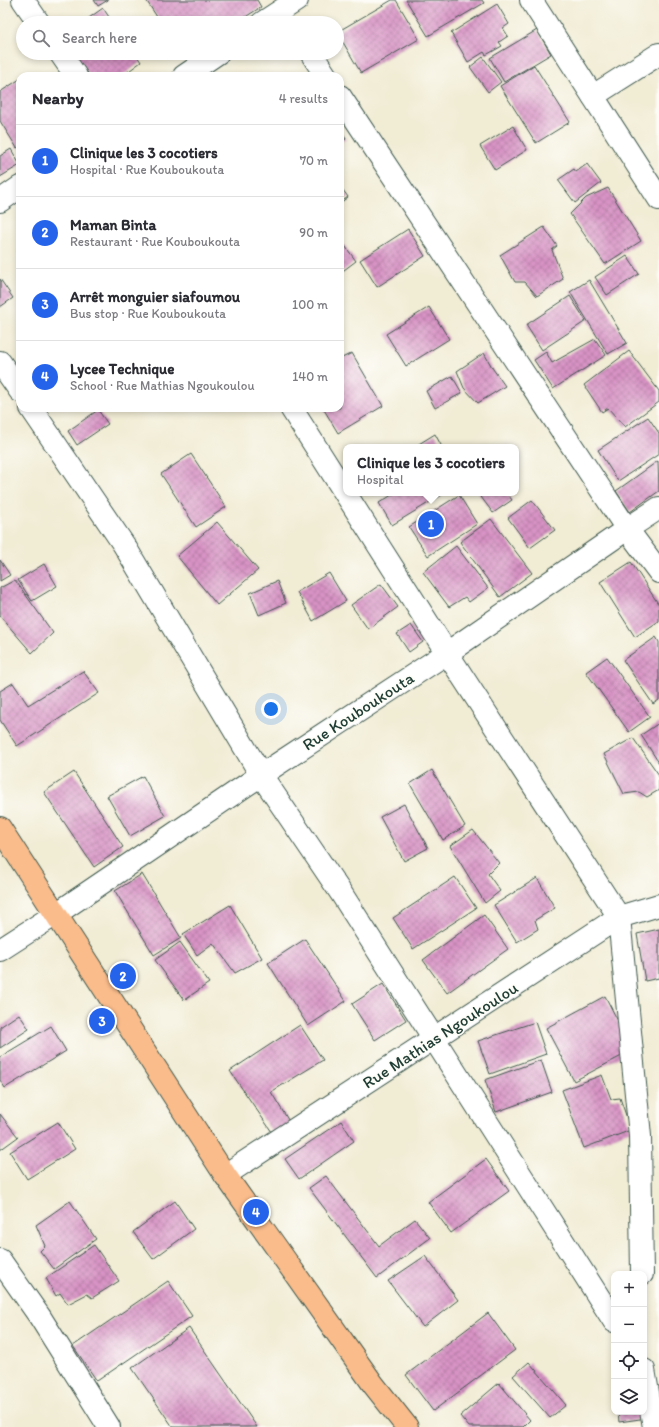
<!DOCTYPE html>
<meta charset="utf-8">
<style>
:root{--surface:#fff;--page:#f2f2f3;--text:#2b2b33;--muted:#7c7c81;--line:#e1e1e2;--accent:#2563eb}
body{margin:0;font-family:Itim,sans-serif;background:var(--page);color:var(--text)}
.controls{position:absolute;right:12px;bottom:12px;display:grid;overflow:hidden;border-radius:8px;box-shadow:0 2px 6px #0003}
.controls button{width:36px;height:36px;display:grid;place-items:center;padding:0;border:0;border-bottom:1px solid var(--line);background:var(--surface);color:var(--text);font:20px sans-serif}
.you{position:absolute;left:271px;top:709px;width:14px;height:14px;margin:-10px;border:3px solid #fff;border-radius:50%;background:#1a73e8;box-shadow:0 0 0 6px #1a73e833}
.badge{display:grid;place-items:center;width:26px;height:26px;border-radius:50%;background:var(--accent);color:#fff;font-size:13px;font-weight:700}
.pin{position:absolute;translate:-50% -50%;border:2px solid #fff;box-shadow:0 1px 4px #0006}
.popup{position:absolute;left:343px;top:444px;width:176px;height:52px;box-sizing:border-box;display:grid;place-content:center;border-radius:8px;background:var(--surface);filter:drop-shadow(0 1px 3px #0005);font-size:13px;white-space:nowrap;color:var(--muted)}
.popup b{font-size:15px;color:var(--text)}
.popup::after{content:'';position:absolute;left:50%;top:100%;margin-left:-8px;border:8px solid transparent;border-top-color:var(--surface)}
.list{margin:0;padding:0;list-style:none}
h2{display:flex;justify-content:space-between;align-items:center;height:52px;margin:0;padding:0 16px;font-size:17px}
h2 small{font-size:13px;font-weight:400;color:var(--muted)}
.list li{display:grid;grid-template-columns:26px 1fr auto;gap:12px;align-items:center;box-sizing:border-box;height:72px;padding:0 16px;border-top:1px solid var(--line)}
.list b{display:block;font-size:15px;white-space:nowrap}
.list p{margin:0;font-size:13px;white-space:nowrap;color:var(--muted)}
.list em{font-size:13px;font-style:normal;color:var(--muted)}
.icon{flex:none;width:22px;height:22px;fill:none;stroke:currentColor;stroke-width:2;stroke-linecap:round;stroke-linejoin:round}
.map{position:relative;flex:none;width:659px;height:1427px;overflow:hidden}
.search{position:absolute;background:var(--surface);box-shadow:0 2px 6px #0003;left:16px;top:16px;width:328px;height:44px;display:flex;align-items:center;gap:10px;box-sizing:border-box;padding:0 14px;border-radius:22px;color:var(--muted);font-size:15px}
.panel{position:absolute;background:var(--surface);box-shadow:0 2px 6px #0003;left:16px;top:72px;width:328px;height:340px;border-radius:12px}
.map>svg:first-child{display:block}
.building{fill:url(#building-cross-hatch)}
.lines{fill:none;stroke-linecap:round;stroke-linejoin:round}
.minor-casing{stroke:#3e574c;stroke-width:24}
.highway-casing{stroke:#3e574c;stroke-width:24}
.minor{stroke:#fff;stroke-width:22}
.highway{stroke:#fabc8b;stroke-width:22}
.labels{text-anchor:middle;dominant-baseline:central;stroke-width:3;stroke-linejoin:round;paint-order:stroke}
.street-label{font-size:17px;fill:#1f3d34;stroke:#fdfcf7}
</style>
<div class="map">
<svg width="659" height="1427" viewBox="0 0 659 1427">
<defs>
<pattern id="building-cross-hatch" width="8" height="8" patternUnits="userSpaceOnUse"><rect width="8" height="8" fill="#d893c5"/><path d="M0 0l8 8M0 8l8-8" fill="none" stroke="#af79a1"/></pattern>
</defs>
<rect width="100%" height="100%" fill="#fdfcf7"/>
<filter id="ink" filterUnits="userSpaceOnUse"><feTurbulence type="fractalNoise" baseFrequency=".025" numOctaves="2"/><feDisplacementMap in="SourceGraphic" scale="8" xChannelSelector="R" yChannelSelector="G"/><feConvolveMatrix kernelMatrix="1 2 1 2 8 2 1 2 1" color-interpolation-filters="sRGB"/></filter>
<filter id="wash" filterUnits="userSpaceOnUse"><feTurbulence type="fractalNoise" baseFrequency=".012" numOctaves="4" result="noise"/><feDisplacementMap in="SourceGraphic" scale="16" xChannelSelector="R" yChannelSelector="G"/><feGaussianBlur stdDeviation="0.9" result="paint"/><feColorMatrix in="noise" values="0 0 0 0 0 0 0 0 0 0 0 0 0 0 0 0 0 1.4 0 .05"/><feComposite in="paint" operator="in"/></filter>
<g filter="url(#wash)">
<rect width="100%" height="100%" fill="#f1ecd4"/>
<g id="blocks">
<g class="building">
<path d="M94,0H108L98,6Z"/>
<path d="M146,0H257L261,7L236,23H161Z"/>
<path d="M392,0H396L419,39L361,73L337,32Z"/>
<path d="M406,0H482L484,3L428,36Z"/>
<path d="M497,4L509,24L503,28L508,36L499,42L502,46L486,55L484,52L468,62L451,33Z"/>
<path d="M103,8L113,23H82Z"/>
<path d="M537,30L551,54L504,82L490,58Z"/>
<path d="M73,53H135L141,62L122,76H90Z"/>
<path d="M483,57L501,82L488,92L470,67Z"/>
<path d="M534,65L570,122L536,143L500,86Z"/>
<path d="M20,79V146L17,148L0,121V92Z"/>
<path d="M513,126L527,150L495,170L480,146Z"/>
<path d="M340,130L346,139L340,143Z"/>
<path d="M11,149L20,165L0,177V156Z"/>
<path d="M587,164L601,183L575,203L558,180L574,169L576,172Z"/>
<path d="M340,186L348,197L340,203Z"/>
<path d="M608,188L641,241L605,264L570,214L586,198Z"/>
<path d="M544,227L557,246L552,250L563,279L537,296L525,282H515L500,255Z"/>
<path d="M408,229L425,256L377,287L360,260Z"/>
<path d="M340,239L356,261L340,273Z"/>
<path d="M627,256L639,274L607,295L595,277Z"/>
<path d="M0,279L13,298L0,307Z"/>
<path d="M589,280L627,343L608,354L570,292Z"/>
<path d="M570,296L586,321L542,350L526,325Z"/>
<path d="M429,307L449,339L406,366L386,334Z"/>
<path d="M595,339L606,355L553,389L534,360L546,352L552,363Z"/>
<path d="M629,351L659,391V402L625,427L608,408L602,412L584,385Z"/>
<path d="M352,353L383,406L338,433L323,408H340V359Z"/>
<path d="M484,353L493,369L505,386L478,403L464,388L457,371Z"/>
<path d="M452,376L462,393L435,408L426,391Z"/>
<path d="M98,410L108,424L77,445L68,431Z"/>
<path d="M648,417L659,433V454L618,481L598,450Z"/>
<path d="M435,434L442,447H414Z"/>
<path d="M191,454L226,507L196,527L161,474Z"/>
<path d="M658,461L659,491L630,512L616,491Z"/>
<path d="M395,493H445L392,525L379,503Z"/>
<path d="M478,493H507L512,500L493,513Z"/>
<path d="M459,495L477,524L428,556L409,527Z"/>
<path d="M532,500L555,530L530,548L508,518Z"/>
<path d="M491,519L532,573L500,597L460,542Z"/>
<path d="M217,522L258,570L217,605L177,556Z"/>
<path d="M456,546L488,588L469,602L465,597L449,607L423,572Z"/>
<path d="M0,560L10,575L0,581Z"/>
<path d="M631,562L659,605V621L635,637L600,582Z"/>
<path d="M44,564L57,586L32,601L18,580Z"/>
<path d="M329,573L346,601L313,621L297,592Z"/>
<path d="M15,580L53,633L32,653L0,616V588Z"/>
<path d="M277,581L286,603L259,615L250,593Z"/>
<path d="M381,584L398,607L368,629L351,605Z"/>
<path d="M411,625L423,642L409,652L397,634Z"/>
<path d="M656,637L659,642V700L653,704L623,660Z"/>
<path d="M607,657L650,717L629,732L586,672Z"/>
<path d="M83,671L99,693L17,746L0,720V691L13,683L28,705Z"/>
<path d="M659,723V763L641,735Z"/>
<path d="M633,738L659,775V790L647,797L639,792L624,794L604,754Z"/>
<path d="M432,770L465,826L443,840L410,784Z"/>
<path d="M74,772L123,847L94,867L44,792Z"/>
<path d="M143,776L165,816L130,836L107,796Z"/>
<path d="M404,804L428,848L404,861L380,817Z"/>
<path d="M473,830L499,863L488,874L500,891L485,903L450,846Z"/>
<path d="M142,874L181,938L154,955L115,891Z"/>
<path d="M455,877L476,908L413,949L393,918Z"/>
<path d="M537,878L555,908L535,920L538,929L517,942L494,905Z"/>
<path d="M230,905L262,958L235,973L213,943L197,955L183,934Z"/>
<path d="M484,915L508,949L447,993L423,960Z"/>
<path d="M659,929V978L645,981L637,934Z"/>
<path d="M305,939L346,1001L308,1026L268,963Z"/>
<path d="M180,942L209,983L184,1000L155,960Z"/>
<path d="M383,984L406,1020L375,1040L352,1004Z"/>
<path d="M605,996L633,1050L574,1081L546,1028Z"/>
<path d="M19,1014L29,1029L0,1048V1027Z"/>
<path d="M535,1022L546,1054L490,1074L478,1041Z"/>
<path d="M300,1025L323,1060L271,1092L290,1123L274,1135L230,1071Z"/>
<path d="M51,1026L66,1051L5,1088L0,1080V1057Z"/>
<path d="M541,1060L552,1092L496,1112L485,1080Z"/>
<path d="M602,1075L611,1099L620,1098L631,1130L584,1148L562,1090Z"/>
<path d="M0,1114L18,1137L0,1150Z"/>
<path d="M341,1121L354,1141L299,1179L285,1159Z"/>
<path d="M58,1122L75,1149L27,1179L10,1152Z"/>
<path d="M486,1159L509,1191L451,1233L428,1202Z"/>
<path d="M326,1176L379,1246L415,1219L430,1238L377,1278L309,1188Z"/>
<path d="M70,1201L96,1239L54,1269L40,1251L45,1246L36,1225Z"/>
<path d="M175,1201L194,1229L153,1259L133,1232Z"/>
<path d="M94,1245L119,1281L92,1298L87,1294L68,1304L60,1293L56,1296L46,1278Z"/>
<path d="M425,1256L458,1300L423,1327L388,1281Z"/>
<path d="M168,1281L192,1316L97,1381L73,1346Z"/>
<path d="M488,1313L515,1350L433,1411L406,1375Z"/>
<path d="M189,1328L257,1427H173L132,1368Z"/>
<path d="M529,1362L566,1405L550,1418L513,1376Z"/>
<path d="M499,1383L530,1420L523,1427H469L460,1416Z"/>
<path d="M618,1412H644L647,1418L619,1422Z"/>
</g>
</g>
</g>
<g filter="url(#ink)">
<use href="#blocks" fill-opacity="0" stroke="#3e574c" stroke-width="1"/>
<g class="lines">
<g class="minor-casing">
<g id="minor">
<path d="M23,0L39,23"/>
<path d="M531,0L659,199"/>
<path d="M262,23L297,0"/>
<path d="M60,53L76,76"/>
<path d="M311,53L326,76"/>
<path d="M184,76L218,53"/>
<path d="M340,96L627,529L659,572"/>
<path d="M593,96L659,54"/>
<path d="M0,201L20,187"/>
<path d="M0,362L20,391"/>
<path d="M31,408L124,545L261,775L341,893L614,1321"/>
<path d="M291,408L447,653L619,917L640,1136L642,1274"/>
<path d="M0,950L56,914L261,775L447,653L627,529L659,508"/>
<path d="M225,1175L619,917L659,905"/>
<path d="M0,1260L40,1317L109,1427"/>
<path d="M644,1370L654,1427"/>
</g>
</g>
<g class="highway-casing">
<path id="highway" d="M0,828L225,1175L373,1384L407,1427"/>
</g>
<use href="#minor" class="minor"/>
<use href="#highway" class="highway"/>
</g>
</g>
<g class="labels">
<g class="street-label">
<text transform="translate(358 711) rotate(-33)">Rue Kouboukouta</text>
<text transform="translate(440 1035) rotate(-33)">Rue Mathias Ngoukoulou</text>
</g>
</g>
</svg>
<div class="controls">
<button>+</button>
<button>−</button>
<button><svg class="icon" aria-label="locate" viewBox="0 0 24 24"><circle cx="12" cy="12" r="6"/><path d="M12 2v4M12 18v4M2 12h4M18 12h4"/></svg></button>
<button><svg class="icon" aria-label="layers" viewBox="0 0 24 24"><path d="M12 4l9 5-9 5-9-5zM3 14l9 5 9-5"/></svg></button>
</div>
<div class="you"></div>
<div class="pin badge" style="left:431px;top:524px">1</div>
<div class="popup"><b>Clinique les 3 cocotiers</b>Hospital</div>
<div class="pin badge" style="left:123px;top:976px">2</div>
<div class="pin badge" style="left:102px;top:1021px">3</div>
<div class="pin badge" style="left:256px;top:1212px">4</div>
<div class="search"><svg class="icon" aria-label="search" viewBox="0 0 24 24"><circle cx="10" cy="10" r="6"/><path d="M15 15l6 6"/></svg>Search here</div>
<section class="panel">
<h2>Nearby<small>4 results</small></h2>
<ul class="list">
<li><span class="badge">1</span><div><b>Clinique les 3 cocotiers</b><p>Hospital · Rue Kouboukouta</p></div><em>70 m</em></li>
<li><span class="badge">2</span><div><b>Maman Binta</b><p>Restaurant · Rue Kouboukouta</p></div><em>90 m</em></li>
<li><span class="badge">3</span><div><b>Arrêt monguier siafoumou</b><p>Bus stop · Rue Kouboukouta</p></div><em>100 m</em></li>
<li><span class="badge">4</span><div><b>Lycee Technique</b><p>School · Rue Mathias Ngoukoulou</p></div><em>140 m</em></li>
</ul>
</section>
</div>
